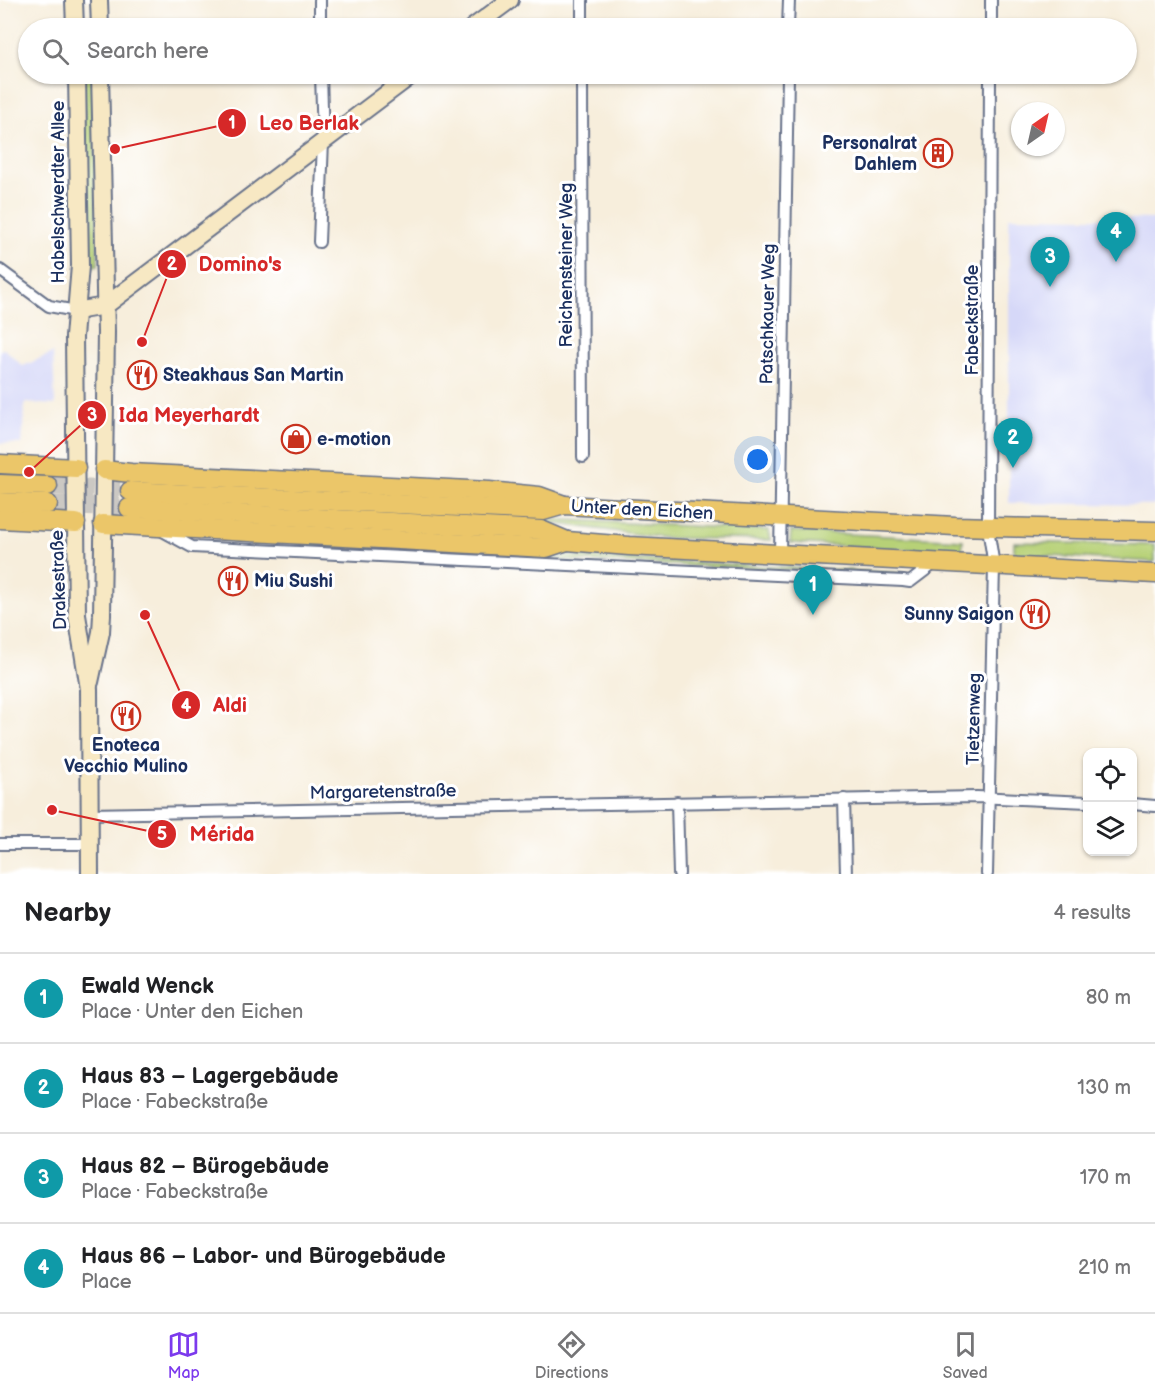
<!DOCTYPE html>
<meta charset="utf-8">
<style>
:root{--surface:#fff;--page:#f6f6f6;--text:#202124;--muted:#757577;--line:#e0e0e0;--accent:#7c3aed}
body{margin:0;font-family:"Balsamiq Sans",sans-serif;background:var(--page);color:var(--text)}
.controls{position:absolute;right:18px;bottom:18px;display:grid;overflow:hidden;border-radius:12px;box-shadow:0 2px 4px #0004}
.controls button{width:54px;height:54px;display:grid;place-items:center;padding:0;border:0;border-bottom:2px solid var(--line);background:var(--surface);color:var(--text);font:30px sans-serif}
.compass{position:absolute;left:1011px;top:102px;width:54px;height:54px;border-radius:50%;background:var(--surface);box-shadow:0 2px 4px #0004;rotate:34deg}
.you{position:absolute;left:758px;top:460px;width:21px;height:21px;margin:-15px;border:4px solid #fff;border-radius:50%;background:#1a73e8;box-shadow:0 0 0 9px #1a73e833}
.badge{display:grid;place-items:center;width:39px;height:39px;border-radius:50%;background:var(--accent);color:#fff;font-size:20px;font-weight:700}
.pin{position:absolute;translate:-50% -50px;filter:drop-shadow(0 2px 3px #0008)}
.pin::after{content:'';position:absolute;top:32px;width:21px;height:18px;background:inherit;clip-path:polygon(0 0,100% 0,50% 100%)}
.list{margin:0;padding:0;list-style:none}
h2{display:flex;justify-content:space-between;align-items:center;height:78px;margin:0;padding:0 24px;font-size:26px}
h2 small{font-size:20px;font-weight:400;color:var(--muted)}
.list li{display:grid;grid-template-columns:39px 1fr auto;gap:18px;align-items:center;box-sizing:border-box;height:90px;padding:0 24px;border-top:2px solid var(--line)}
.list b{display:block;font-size:22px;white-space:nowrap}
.list p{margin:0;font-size:20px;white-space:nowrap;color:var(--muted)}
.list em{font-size:20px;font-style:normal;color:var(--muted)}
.icon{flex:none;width:33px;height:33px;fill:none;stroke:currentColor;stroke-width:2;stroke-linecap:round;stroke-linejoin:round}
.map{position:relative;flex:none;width:1155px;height:874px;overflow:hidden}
.search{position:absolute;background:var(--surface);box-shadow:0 2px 4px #0004;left:18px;right:18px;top:18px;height:66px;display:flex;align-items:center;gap:15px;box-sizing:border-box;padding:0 21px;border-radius:33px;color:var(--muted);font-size:22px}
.sheet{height:438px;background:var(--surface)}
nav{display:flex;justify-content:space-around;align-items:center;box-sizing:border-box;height:84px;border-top:2px solid var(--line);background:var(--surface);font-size:16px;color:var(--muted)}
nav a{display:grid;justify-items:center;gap:3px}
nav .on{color:var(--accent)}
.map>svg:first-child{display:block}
.built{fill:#d6d8f8}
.green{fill:#b7d177;stroke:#69806a;stroke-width:1.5}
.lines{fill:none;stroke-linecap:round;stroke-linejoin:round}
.primary-tunnel{stroke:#cbc8c3;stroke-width:18;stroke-dasharray:18 9;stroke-linecap:butt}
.minor-casing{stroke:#68728a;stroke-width:14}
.secondary-casing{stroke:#68728a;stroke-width:20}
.primary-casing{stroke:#68728a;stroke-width:21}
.minor{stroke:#fff;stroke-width:10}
.secondary{stroke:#f7e8c3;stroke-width:16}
.primary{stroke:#ebc669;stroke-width:18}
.labels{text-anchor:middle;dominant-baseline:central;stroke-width:6;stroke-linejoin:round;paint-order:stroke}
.poi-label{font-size:18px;font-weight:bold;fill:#1b2f5e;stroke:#fff;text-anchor:start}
.street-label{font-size:18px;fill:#1b2f5e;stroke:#fff}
.leader{fill:none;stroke:#d62828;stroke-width:2}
.callout-dot{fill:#d62828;stroke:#fff;stroke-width:2}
.mark-label{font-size:18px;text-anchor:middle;font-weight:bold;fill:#fff}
.callout-label{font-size:20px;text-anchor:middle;font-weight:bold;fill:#d62828;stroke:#fff;stroke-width:6;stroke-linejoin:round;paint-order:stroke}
</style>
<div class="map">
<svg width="1155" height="874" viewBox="0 0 1155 874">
<rect width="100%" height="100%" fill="#fff"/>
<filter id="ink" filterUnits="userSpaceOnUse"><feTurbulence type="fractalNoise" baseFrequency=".0167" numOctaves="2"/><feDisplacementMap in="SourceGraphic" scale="12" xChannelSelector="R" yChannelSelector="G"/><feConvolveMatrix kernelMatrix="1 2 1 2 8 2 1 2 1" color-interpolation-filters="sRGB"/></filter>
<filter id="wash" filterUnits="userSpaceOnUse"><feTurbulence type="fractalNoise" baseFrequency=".008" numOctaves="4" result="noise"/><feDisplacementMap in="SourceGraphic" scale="24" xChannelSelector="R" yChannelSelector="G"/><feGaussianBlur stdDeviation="1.35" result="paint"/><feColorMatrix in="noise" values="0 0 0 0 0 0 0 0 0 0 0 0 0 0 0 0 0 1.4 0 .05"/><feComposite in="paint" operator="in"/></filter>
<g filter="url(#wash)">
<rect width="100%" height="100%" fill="#f7eedc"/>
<g class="built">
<path d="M1009,217L1155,219V505L1009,503Z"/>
<path d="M4,349L23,366L53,353L55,405L25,403L22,444L0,443V350Z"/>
</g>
<g class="green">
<path d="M82,74H94L98,265L88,267Z"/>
<path d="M504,517L769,530L771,540L666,538Z"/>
<path d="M791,531L963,540L962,552L790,543Z"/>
<path d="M305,542L496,553L493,557L306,547Z"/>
<path d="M1014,542L1155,545V562L1014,554Z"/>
<path d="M510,553L903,573L905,575L509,558Z"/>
</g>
</g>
<g filter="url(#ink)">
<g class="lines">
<g class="primary-tunnel">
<path d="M48,486L130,491"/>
<path d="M48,504L129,508"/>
</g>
<g class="minor-casing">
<g id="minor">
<path d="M320,0V28"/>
<path d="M582,0V28"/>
<path d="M788,28L789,0"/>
<path d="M991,28V0"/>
<path d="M582,74L583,457"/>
<path d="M319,242L323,141L321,74"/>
<path d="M0,270L49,306L76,311"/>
<path d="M161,530L192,547L903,581L910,582L935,563"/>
<path d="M780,555L788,74"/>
<path d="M844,799L846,874"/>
<path d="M677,802L679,874"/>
<path d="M1132,804L1155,806"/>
<path d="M89,814L977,797L1088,802"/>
<path d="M0,844H90"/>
<path d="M987,874L994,566L988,528L990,74"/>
</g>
</g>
<g class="secondary-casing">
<g id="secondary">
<path d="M74,0L75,28"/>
<path d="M99,0L100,28"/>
<path d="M472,28L510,0"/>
<path d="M77,74L80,266L74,337L77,615L89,689L90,874"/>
<path d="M76,311L105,306L413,74"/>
<path d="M90,682L101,632L102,615L106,332L100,74"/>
</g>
</g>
<g class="primary-casing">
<g id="primary">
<path d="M0,464L76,468"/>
<path d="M104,470L131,473L489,491L539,496L564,505"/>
<path d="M0,484L48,486"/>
<path d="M130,491L543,511L564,505L955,526L1155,531"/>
<path d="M0,502L48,504"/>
<path d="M129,508L541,530L567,541L629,546L1155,574"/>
<path d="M0,519L76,523"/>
<path d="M103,524L546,548L567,541"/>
</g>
</g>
<use href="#minor" class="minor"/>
<use href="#secondary" class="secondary"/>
<use href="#primary" class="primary"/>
</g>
</g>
<defs>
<g id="building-ring" transform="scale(1.5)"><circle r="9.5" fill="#fff" stroke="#c8321e" stroke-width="1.5"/><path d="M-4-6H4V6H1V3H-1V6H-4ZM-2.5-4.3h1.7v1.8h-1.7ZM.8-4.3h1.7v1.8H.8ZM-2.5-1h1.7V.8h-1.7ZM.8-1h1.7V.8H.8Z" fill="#c8321e"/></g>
<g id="restaurant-ring" transform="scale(1.5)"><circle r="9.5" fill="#fff" stroke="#c8321e" stroke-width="1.5"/><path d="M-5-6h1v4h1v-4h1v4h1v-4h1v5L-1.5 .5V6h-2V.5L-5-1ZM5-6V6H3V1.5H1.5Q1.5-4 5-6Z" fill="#c8321e"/></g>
<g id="shop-ring" transform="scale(1.5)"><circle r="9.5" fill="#fff" stroke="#c8321e" stroke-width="1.5"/><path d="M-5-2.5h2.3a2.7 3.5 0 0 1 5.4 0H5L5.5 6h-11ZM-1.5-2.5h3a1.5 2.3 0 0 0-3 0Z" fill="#c8321e"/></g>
</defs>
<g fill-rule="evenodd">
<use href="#building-ring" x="938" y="153"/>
<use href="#restaurant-ring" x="142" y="375"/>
<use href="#shop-ring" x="296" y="439"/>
<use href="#restaurant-ring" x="233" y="581"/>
<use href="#restaurant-ring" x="1035" y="614"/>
<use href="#restaurant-ring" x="126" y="716"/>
</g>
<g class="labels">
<g class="poi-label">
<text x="917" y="143" text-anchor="end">Personalrat<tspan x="917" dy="21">Dahlem</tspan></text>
<text x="163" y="375">Steakhaus San Martin</text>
<text x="317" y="439">e-motion</text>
<text x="254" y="581">Miu Sushi</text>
<text x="1014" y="614" text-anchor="end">Sunny Saigon</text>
<text x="126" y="745" text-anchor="middle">Enoteca<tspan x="126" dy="21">Vecchio Mulino</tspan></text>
</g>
<g class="street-label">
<text transform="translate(58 192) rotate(-90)">Habelschwerdter Allee</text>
<text transform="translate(566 265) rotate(-90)">Reichensteiner Weg</text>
<text transform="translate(768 314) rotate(-89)">Patschkauer Weg</text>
<text transform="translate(972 320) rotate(-90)">Fabeckstraße</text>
<text transform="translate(642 510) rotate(3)">Unter den Eichen</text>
<text transform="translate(59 580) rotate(-92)">Drakestraße</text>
<text transform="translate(974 719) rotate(-89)">Tietzenweg</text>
<text transform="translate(383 792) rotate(-1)">Margaretenstraße</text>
</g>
</g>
<path class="leader" d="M115 149L232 123M142 342L172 264M29 472L92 415M145 615L186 705M52 810L162 834"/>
<g class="callout-dot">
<circle cx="115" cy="149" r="6"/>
<circle cx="142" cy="342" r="6"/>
<circle cx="29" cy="472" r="6"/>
<circle cx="145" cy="615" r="6"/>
<circle cx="52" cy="810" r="6"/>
<circle cx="232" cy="123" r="15"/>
<circle cx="172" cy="264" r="15"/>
<circle cx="92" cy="415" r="15"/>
<circle cx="186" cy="705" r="15"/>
<circle cx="162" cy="834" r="15"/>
</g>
<g class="mark-label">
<text x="232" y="129">1</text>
<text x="172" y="270">2</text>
<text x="92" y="421">3</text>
<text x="186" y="712">4</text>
<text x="162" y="840">5</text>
</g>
<g class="callout-label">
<text x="309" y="130">Leo Berlak</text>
<text x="240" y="271">Domino's</text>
<text x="189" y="422">Ida Meyerhardt</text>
<text x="230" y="712">Aldi</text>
<text x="222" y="841">Mérida</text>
</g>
</svg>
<div class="controls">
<button><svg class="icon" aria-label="locate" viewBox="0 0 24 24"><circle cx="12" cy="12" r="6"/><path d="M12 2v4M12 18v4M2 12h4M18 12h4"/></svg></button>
<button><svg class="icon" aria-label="layers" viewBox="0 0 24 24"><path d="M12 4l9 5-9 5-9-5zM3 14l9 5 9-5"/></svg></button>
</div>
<svg class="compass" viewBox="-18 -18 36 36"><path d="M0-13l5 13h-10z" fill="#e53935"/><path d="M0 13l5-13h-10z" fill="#757577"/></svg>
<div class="you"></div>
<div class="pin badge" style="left:813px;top:615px;background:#0f9aa8">1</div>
<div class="pin badge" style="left:1013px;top:468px;background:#0f9aa8">2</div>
<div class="pin badge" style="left:1050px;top:287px;background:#0f9aa8">3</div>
<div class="pin badge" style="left:1116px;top:262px;background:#0f9aa8">4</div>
<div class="search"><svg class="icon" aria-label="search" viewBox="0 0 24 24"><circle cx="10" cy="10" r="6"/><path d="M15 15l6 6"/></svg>Search here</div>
</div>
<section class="sheet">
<h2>Nearby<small>4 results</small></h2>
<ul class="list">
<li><span class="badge" style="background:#0f9aa8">1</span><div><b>Ewald Wenck</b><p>Place · Unter den Eichen</p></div><em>80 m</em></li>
<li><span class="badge" style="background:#0f9aa8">2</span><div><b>Haus 83 – Lagergebäude</b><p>Place · Fabeckstraße</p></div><em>130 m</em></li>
<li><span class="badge" style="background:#0f9aa8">3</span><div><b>Haus 82 – Bürogebäude</b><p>Place · Fabeckstraße</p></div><em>170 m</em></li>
<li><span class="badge" style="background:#0f9aa8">4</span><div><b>Haus 86 – Labor- und Bürogebäude</b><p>Place</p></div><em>210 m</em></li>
</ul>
</section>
<nav>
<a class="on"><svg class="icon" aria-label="map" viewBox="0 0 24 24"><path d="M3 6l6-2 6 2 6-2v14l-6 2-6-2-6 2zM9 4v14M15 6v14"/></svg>Map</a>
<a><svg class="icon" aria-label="directions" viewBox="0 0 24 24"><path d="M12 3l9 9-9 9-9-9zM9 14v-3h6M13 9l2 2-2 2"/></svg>Directions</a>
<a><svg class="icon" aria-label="saved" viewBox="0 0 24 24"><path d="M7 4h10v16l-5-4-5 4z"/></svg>Saved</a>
</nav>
